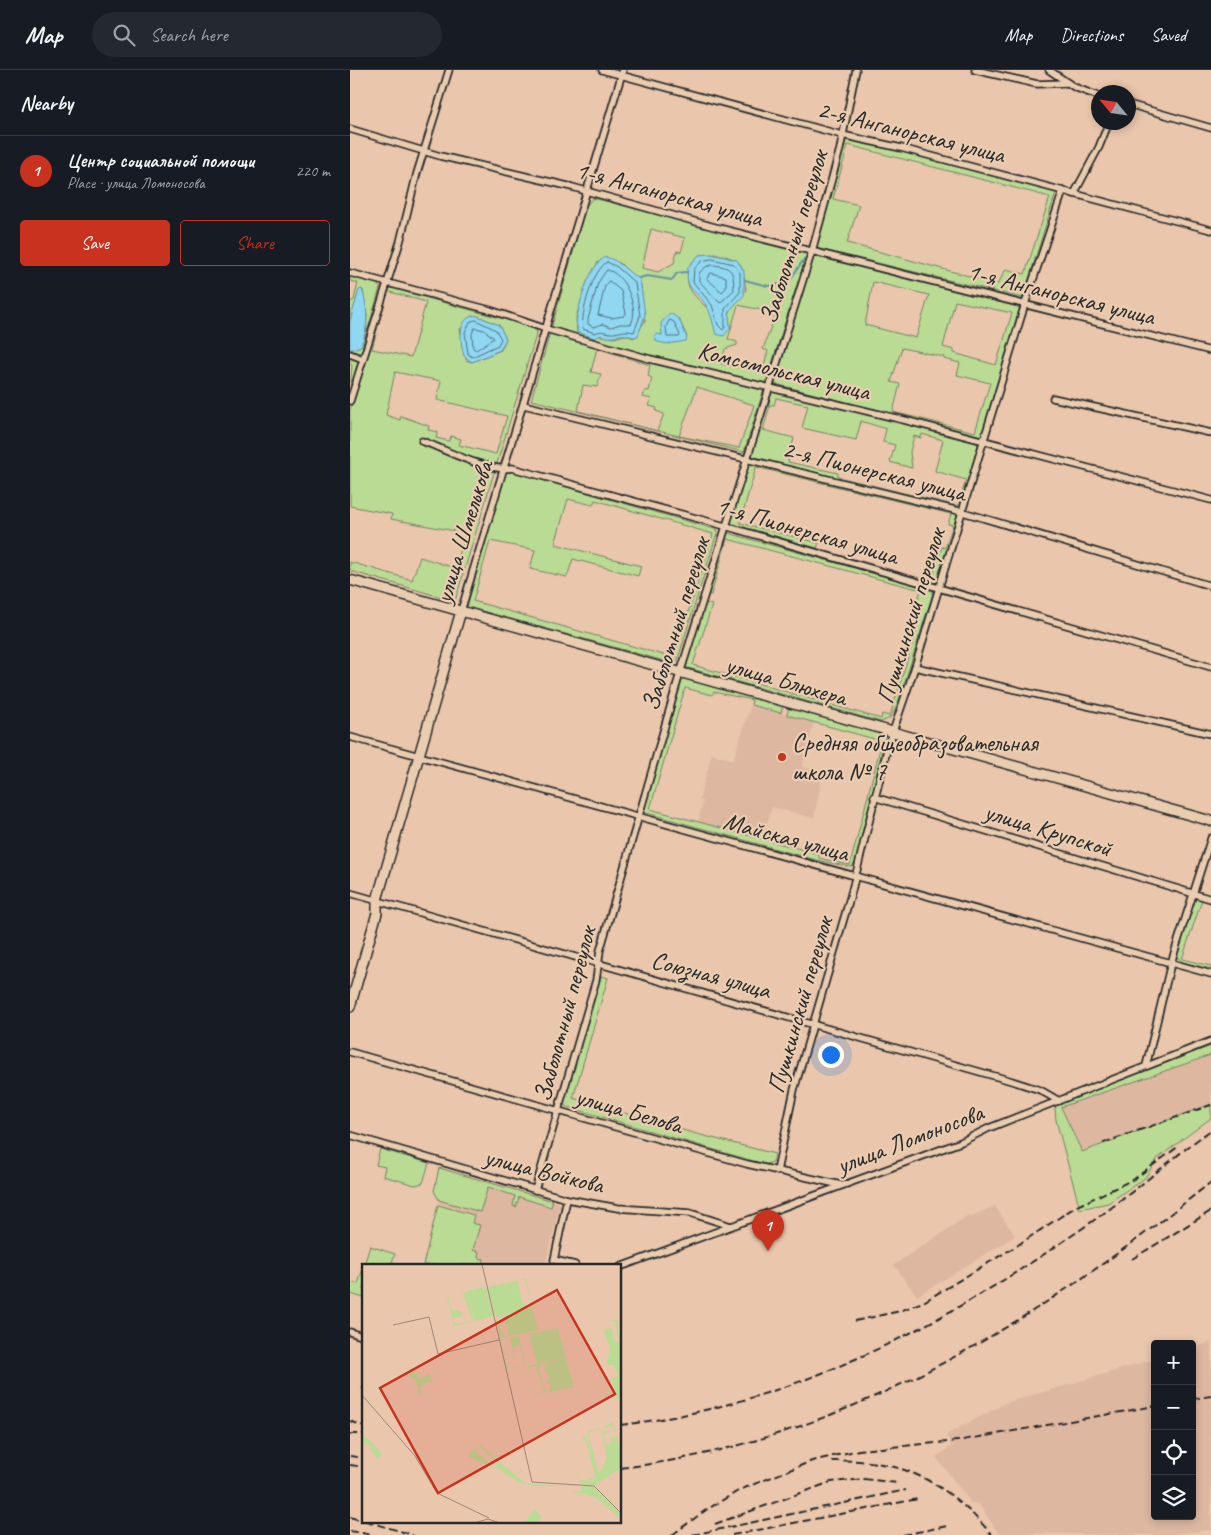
<!DOCTYPE html>
<meta charset="utf-8">
<style>
:root{--surface:#171b24;--page:#242831;--text:#f1f3f6;--muted:#9ea1a6;--line:#363941;--accent:#c8321e}
body{margin:0;font-family:Caveat,sans-serif;background:var(--page);color:var(--text)}
.controls{position:absolute;right:15px;bottom:15px;display:grid;overflow:hidden;border-radius:5px;box-shadow:0 2px 8px #0003}
.controls button{width:45px;height:45px;display:grid;place-items:center;padding:0;border:0;border-bottom:1px solid var(--line);background:var(--surface);color:var(--text);font:25px sans-serif}
.compass{position:absolute;left:741px;top:15px;width:45px;height:45px;border-radius:50%;background:var(--surface);box-shadow:0 2px 8px #0003;rotate:299deg}
.you{position:absolute;left:480px;top:984px;width:18px;height:18px;margin:-12px;border:4px solid #fff;border-radius:50%;background:#1a73e8;box-shadow:0 0 0 8px #1a73e833}
.badge{display:grid;place-items:center;width:32px;height:32px;border-radius:50%;background:var(--accent);color:#fff;font-size:16px;font-weight:700}
.pin{position:absolute;translate:-50% -41px;filter:drop-shadow(0 1px 2px #0008)}
.pin::after{content:'';position:absolute;top:26px;width:18px;height:15px;background:inherit;clip-path:polygon(0 0,100% 0,50% 100%)}
.list{margin:0;padding:0;list-style:none}
h2{display:flex;justify-content:space-between;align-items:center;height:65px;margin:0;padding:0 20px;font-size:21px}
h2 small{font-size:16px;font-weight:400;color:var(--muted)}
.list li{display:grid;grid-template-columns:32px 1fr auto;gap:15px;align-items:center;box-sizing:border-box;height:70px;padding:0 20px;border-top:1px solid var(--line)}
.list b{display:block;font-size:19px;white-space:nowrap}
.list p{margin:0;font-size:16px;white-space:nowrap;color:var(--muted)}
.list em{font-size:16px;font-style:normal;color:var(--muted)}
.actions{display:flex;gap:10px;padding:15px 20px}
.actions a{flex:1;padding:11px 0;border:1px solid var(--accent);border-radius:5px;text-align:center;font-size:18px;color:var(--accent)}
.actions .main{background:var(--accent);color:#fff}
.icon{flex:none;width:28px;height:28px;fill:none;stroke:currentColor;stroke-width:2;stroke-linecap:round;stroke-linejoin:round}
.map{position:relative;flex:none;width:861px;height:1465px;overflow:hidden}
header{display:flex;align-items:center;gap:30px;box-sizing:border-box;height:70px;padding:0 25px;background:var(--surface);border-bottom:1px solid var(--line)}
header strong{font-size:24px}
nav{display:flex;gap:28px;margin-inline-start:auto;font-size:18px}
.search{width:350px;height:45px;background:var(--page);display:flex;align-items:center;gap:12px;box-sizing:border-box;padding:0 18px;border-radius:28px;color:var(--muted);font-size:19px}
main{display:flex}
aside{flex:1;background:var(--surface)}
.map>svg:first-child{display:block}
.built{fill:#deb7a1}
.green{fill:#b9db94;stroke:#728360;fill-rule:evenodd}
.water{fill:#90d7f2;stroke:#6892a2}
.lines{fill:none;stroke-linecap:round;stroke-linejoin:round}
.shore{stroke:#53707b;stroke-width:1}
.stream{stroke:#6892a2;stroke-width:2}
.street-casing{stroke:#2b2b2b;stroke-width:9}
.secondary-casing{stroke:#2b2b2b;stroke-width:12}
.street{stroke:#eacdb1;stroke-width:5.5}
.secondary{stroke:#eacdb1;stroke-width:9}
.rail{stroke:#2b2b2b;stroke-width:2;stroke-dasharray:8 4;stroke-linecap:butt}
.poi-dot{fill:#c8321e;stroke:#eacdb1;stroke-width:2}
.labels{text-anchor:middle;dominant-baseline:central;stroke-width:4.5;stroke-linejoin:round;paint-order:stroke}
.street-label{font-size:25px;fill:#2b2b2b;stroke:#eacdb1}
.poi-label{font-size:25px;fill:#2b2b2b;stroke:#eacdb1;text-anchor:start}
.inset-road{fill:none;stroke:#9d8878;stroke-width:1}
.view{fill:#c8321e;fill-opacity:0.15;stroke:#c8321e;stroke-width:2.5}
.inset-edge{fill:none;stroke:#2b2b2b;stroke-width:2.5}
</style>
<header>
<strong>Map</strong>
<div class="search"><svg class="icon" aria-label="search" viewBox="0 0 24 24"><circle cx="10" cy="10" r="6"/><path d="M15 15l6 6"/></svg>Search here</div>
<nav><a>Map</a><a>Directions</a><a>Saved</a></nav>
</header>
<main>
<aside>
<h2>Nearby<small></small></h2>
<ul class="list">
<li><span class="badge">1</span><div><b>Центр социальной помощи</b><p>Place · улица Ломоносова</p></div><em>220 m</em></li>
</ul>
<div class="actions"><a class="main">Save</a><a>Share</a></div>
</aside>
<div class="map">
<svg width="861" height="1465" viewBox="0 0 861 1465">
<rect width="100%" height="100%" fill="#e9c6ac"/>
<filter id="ink" filterUnits="userSpaceOnUse"><feTurbulence type="fractalNoise" baseFrequency=".02" numOctaves="2"/><feDisplacementMap in="SourceGraphic" scale="10" xChannelSelector="R" yChannelSelector="G"/><feConvolveMatrix kernelMatrix="1 2 1 2 8 2 1 2 1" color-interpolation-filters="sRGB"/></filter>
<g filter="url(#ink)">
<g class="built">
<path d="M401,635L464,652L452,697L473,702L464,748L422,737L412,769L348,752L353,731L349,730L362,684L383,690Z"/>
<path d="M861,985V1034L732,1082L711,1037Z"/>
<path d="M89,1098L211,1134L195,1195H73L89,1130L84,1121Z"/>
<path d="M645,1136L665,1166L567,1226L544,1195L619,1145L620,1147Z"/>
<path d="M861,1272V1460L814,1465L648,1463L629,1434L621,1433L586,1387L602,1376L596,1365L656,1333L805,1289V1446H842V1278Z"/>
</g>
<g class="green">
<path d="M495,67L706,122L673,228L465,178ZM498,75L700,127L675,204L656,199L648,214L497,173L509,135L483,129Z"/>
<path d="M243,128L457,183L394,382L181,330L236,136ZM301,159L335,168L331,182L327,181L324,193L308,202L292,198ZM368,184C396,191 392,196 396,220L379,241L380,258C371,251 342,226 339,217C337,211 337,203 338,197L349,185ZM248,192L270,193L282,205L290,209L295,251L284,268L275,265L264,268L227,262L226,247L237,212ZM388,235L426,243L413,279L418,281L412,302L371,294L375,279L387,275V272L378,269ZM329,249L337,267L310,266L312,265ZM247,278L300,295L298,306L302,308L299,321L295,320L293,327L301,329L299,336L307,338L306,341L314,344L307,361L228,341L233,315L247,317L251,304L241,302ZM347,317L404,335L389,378L329,366Z"/>
<path d="M463,186L670,236L631,367L422,313ZM523,212L579,225L566,268L515,255ZM605,231L662,243L646,295L604,283V280L593,277ZM552,278L594,287V289L610,293L607,305L640,313L625,362L543,342L550,314L541,312Z"/>
<path d="M0,205L26,213L30,218L0,319L2,295L0,294V280L11,276L16,263L17,245L13,220L9,221L0,251V232L4,230L8,213L0,211Z"/>
<path d="M37,217L183,257L187,262L105,531L0,501V492L62,510L70,487L105,498L116,463L41,449L42,444L0,436V340ZM37,221L76,232L61,287L22,279ZM128,246L149,255L156,269L151,280L122,292L116,290L110,259ZM45,302L91,311L87,330L157,346L146,384L109,375L111,369L101,366L99,371L86,368L88,362L78,360L79,356L51,346L50,350L36,345Z"/>
<path d="M420,320L625,371L628,375L610,439L401,386ZM426,328L458,335L452,358L506,370L511,351L536,359L533,372L545,375L540,392L562,398L560,382L564,366L571,368L572,364L593,370L585,401L616,410L608,436L488,407V403L438,392L444,368L413,360L420,335H424Z"/>
<path d="M399,391L608,444L586,513L581,512L592,477L595,478L603,455L598,454L601,444L406,397L390,453L469,473L467,478L380,453Z"/>
<path d="M160,401L368,460L327,592L322,593L117,537L154,405ZM218,429L243,435L245,430L363,464L324,588L123,531L140,471L185,480L180,499L217,507L223,489L288,506L291,496L205,474Z"/>
<path d="M378,463L584,520L547,636L540,648L531,652L335,597L355,533L362,535L343,595L531,649L532,644L540,646L568,555L561,552L571,520L377,469L361,525L357,524Z"/>
<path d="M333,607L433,635L431,643L401,635L402,630L364,622L362,625L335,618L300,739L469,784V788L500,795L532,671L437,645L439,636L536,664L505,793L501,797L466,790L293,742Z"/>
<path d="M845,828L852,830L832,889L861,896V899L833,892L827,887Z"/>
<path d="M251,906L258,908L223,1028L343,1063L425,1084L423,1092L416,1094L396,1089L215,1036L214,1031Z"/>
<path d="M861,976V985L711,1037L732,1082L861,1034V1048L808,1088L795,1108L758,1133L730,1139L706,1050L705,1039L707,1034Z"/>
<path d="M30,1079L79,1093L73,1113L65,1115L33,1106L35,1097L26,1095Z"/>
<path d="M89,1098L203,1131L201,1137L169,1127L166,1137L163,1136L165,1126L138,1117L130,1142L89,1130L84,1121Z"/>
<path d="M88,1135L124,1145L122,1153L130,1155L123,1180L129,1182L128,1188L134,1189L133,1195H73Z"/>
<path d="M20,1176L45,1184L42,1192L51,1195H14Z"/>
<path d="M14,1195V1228L0,1224V1212L8,1214Z"/>
</g>
<g class="water">
<path d="M361,184L387,190L394,201V225L379,241L380,258L374,266L366,264C363,255 362,245 357,237C347,219 334,222 338,197L349,185Z"/>
<path d="M255,187C271,190 277,203 290,209L295,245L288,266C282,268 281,266 276,265C266,263 264,271 251,265L245,268L227,262C228,256 225,253 227,247C231,228 239,197 255,187Z"/>
<path d="M12,219C18,237 19,257 11,276L0,280V251L9,220Z"/>
<path d="M320,243L329,249L337,268L336,271L318,274L307,272L304,266L307,264L312,265L311,253Z"/>
<path d="M125,245L149,255L156,269L150,280L122,292L114,286C110,271 107,249 125,245Z"/>
</g>
<g class="lines">
<g class="shore">
<path d="M362,189L384,194L390,203V222L375,239V257L373,260L368,255L362,235L343,212L344,199L352,191Z"/>
<path d="M257,192L267,197L285,213L290,246L284,262C272,259 267,264 260,263C253,262 252,260 245,263L233,259C230,245 243,199 257,192Z"/>
<path d="M363,195C384,197 383,202 384,220L370,233L349,211V203L356,197Z"/>
<path d="M257,200C274,202 290,239 281,254H270L261,257L253,254L243,257L238,254V249L248,213Z"/>
<path d="M361,203L376,207V218L372,222L357,209Z"/>
<path d="M259,211L271,221L276,243L274,246L261,248L248,245L255,216Z"/>
<path d="M126,250L146,260L151,269L148,275L122,287L118,284L115,262L120,252Z"/>
<path d="M320,250L324,252L330,265L329,267H317L316,257Z"/>
<path d="M125,258L134,260L144,268L126,280L123,278L122,264Z"/>
</g>
<g class="stream">
<path d="M289,208L297,206L322,210L327,203L337,202"/>
<path d="M395,210L418,216L438,213L454,189L457,188"/>
</g>
<g class="street-casing">
<g id="street">
<path d="M252,0L492,65L551,78L861,160"/>
<path d="M625,0L687,14L718,13"/>
<path d="M699,0L724,17L748,26"/>
<path d="M778,34L861,58"/>
<path d="M0,59L90,86L222,117L361,156L861,281"/>
<path d="M724,124L749,77L759,52"/>
<path d="M0,203L140,240L196,259L300,289L554,350L861,430"/>
<path d="M0,284L13,289"/>
<path d="M703,328L861,363"/>
<path d="M0,331L50,172L67,103L99,0"/>
<path d="M174,335L613,442L861,516"/>
<path d="M72,371C97,380 136,402 162,398L375,456L861,597"/>
<path d="M111,541L273,0"/>
<path d="M565,597L861,664"/>
<path d="M0,667L861,904"/>
<path d="M524,727L861,829"/>
<path d="M0,823L662,1011L690,1020L709,1031"/>
<path d="M0,982L397,1094L491,1115"/>
<path d="M796,996L821,893L861,768"/>
<path d="M0,1065L217,1129L268,1138L340,1143L381,1156"/>
<path d="M427,1101L444,1020L501,824L538,676L565,597L675,234L713,121"/>
<path d="M185,1120L246,910L250,881L328,610L462,181L490,79L506,0"/>
<path d="M217,1129L204,1190L225,1195"/>
<path d="M270,1197L611,1072L639,1058L861,971"/>
<path d="M0,1262L14,1267"/>
</g>
</g>
<g class="secondary-casing">
<g id="secondary">
<path d="M0,510L861,751"/>
<path d="M0,937L27,843V830L111,541"/>
</g>
</g>
<use href="#street" class="street"/>
<use href="#secondary" class="secondary"/>
<g class="rail">
<path d="M753,1073L861,1035"/>
<path d="M782,1189L861,1141"/>
<path d="M505,1251L550,1241L575,1231L668,1175L725,1137L784,1109L829,1076"/>
<path d="M12,1318L14,1319"/>
<path d="M842,1329L861,1326"/>
<path d="M0,1351L14,1356"/>
<path d="M270,1355C450,1334 604,1249 750,1146C788,1119 823,1087 861,1060"/>
<path d="M0,1364H14"/>
<path d="M0,1386L14,1388"/>
<path d="M481,1391C551,1387 598,1413 642,1465"/>
<path d="M0,1395L14,1397"/>
<path d="M270,1398C493,1373 689,1250 861,1112"/>
<path d="M392,1419L462,1391L509,1380L607,1371L805,1336"/>
<path d="M0,1447L14,1451"/>
<path d="M16,1451L63,1465"/>
<path d="M365,1454L481,1412L514,1409L548,1413"/>
<path d="M0,1461L23,1465"/>
<path d="M322,1465L356,1440L388,1421"/>
<path d="M342,1465L556,1420"/>
<path d="M382,1465L568,1429"/>
<path d="M553,1465L597,1456"/>
</g>
</g>
</g>
<circle class="poi-dot" cx="432" cy="687" r="5"/>
<g class="labels">
<g class="street-label">
<text transform="translate(561 62) rotate(14)">2-я Анганорская улица</text>
<text transform="translate(319 124) rotate(15)">1-я Анганорская улица</text>
<text transform="translate(444 167) rotate(-73)">Заболотный переулок</text>
<text transform="translate(711 224) rotate(14)">1-я Анганорская улица</text>
<text transform="translate(434 301) rotate(14)">Комсомольская улица</text>
<text transform="translate(524 401) rotate(14)">2-я Пионерская улица</text>
<text transform="translate(457 461) rotate(16)">1-я Пионерская улица</text>
<text transform="translate(114 462) rotate(-73)">улица Шмелькова</text>
<text transform="translate(561 546) rotate(-73)">Пушкинский переулок</text>
<text transform="translate(326 554) rotate(-73)">Заболотный переулок</text>
<text transform="translate(436 611) rotate(16)">улица Блюхера</text>
<text transform="translate(698 760) rotate(17)">улица Крупской</text>
<text transform="translate(436 767) rotate(15)">Майская улица</text>
<text transform="translate(361 905) rotate(15)">Союзная улица</text>
<text transform="translate(450 935) rotate(-74)">Пушкинский переулок</text>
<text transform="translate(215 944) rotate(-75)">Заболотный переулок</text>
<text transform="translate(279 1041) rotate(16)">улица Белова</text>
<text transform="translate(560 1069) rotate(-21)">улица Ломоносова</text>
<text transform="translate(194 1101) rotate(14)">улица Войкова</text>
</g>
<g class="poi-label">
<text x="442" y="673">Средняя общеобразовательная<tspan x="442" dy="29">школа № 7</tspan></text>
</g>
</g>
<g transform="translate(12 1194)">
<rect width="259" height="259" fill="#e9c6ac"/>
<path d="M164,15L171,44L133,52L126,23ZM163,15L170,41L168,42L160,39L156,17ZM124,23L131,52L112,57L105,27ZM105,28L111,57L92,62L85,33ZM101,29L110,57L93,60L91,54L100,52V48L89,45L86,33ZM171,45L176,66L138,74L134,53ZM141,52L147,71L142,72L134,54ZM245,56H255L259,78V132L255,138L251,117L245,116L256,112L252,101H245L248,85L242,66L250,64L252,78L257,77L253,57ZM196,64L204,94L175,99L167,70ZM157,72L164,101L145,105L138,76ZM148,74L153,95L152,83L158,81L163,101L146,104L139,76ZM204,94L212,123L183,129L175,102L182,129L172,131L182,128L174,102L167,104L169,115L166,102L185,98L189,111L186,98ZM179,100H184L182,105L188,115L184,118L190,122L184,129L177,105ZM52,104L49,108L54,107L56,115L68,110L72,126L69,118H65L57,123L61,130L57,131L54,115L48,114L46,105ZM251,158L259,188V204L233,221L217,220L219,217H217L213,203L217,216L230,217L234,215L235,212L232,215L225,216L224,210L225,215L233,213L225,179L220,173L224,172L230,192L225,168L238,164L247,193L240,164ZM251,162L254,172L248,174L250,179L244,180L242,170L250,167H241L240,164ZM238,165L245,192L240,206L236,207L226,169ZM0,170L15,183L20,191L16,195L8,185L10,182L0,179ZM118,181L164,220L230,222L259,249V255L233,233L208,227H220V222H171L156,218L134,203L136,199L117,182L113,187L133,204L109,194L106,191ZM173,245L180,253L174,259H162Z" fill="#b9db94" fill-rule="evenodd"/>
<path class="inset-road" d="M120,0L170,218L232,222L259,249M31,61L67,53L76,90L137,76M0,131L53,192L75,229L127,254M112,259L126,255L138,259"/>
<path class="view" d="M195,26L253,130L76,229L18,124Z"/>
<rect width="259" height="259" class="inset-edge"/>
</g>
</svg>
<div class="controls">
<button>+</button>
<button>−</button>
<button><svg class="icon" aria-label="locate" viewBox="0 0 24 24"><circle cx="12" cy="12" r="6"/><path d="M12 2v4M12 18v4M2 12h4M18 12h4"/></svg></button>
<button><svg class="icon" aria-label="layers" viewBox="0 0 24 24"><path d="M12 4l9 5-9 5-9-5zM3 14l9 5 9-5"/></svg></button>
</div>
<svg class="compass" viewBox="-18 -18 36 36"><path d="M0-13l5 13h-10z" fill="#e53935"/><path d="M0 13l5-13h-10z" fill="#9ea1a6"/></svg>
<div class="you"></div>
<div class="pin badge" style="left:418px;top:1181px">1</div>
</div>
</main>
